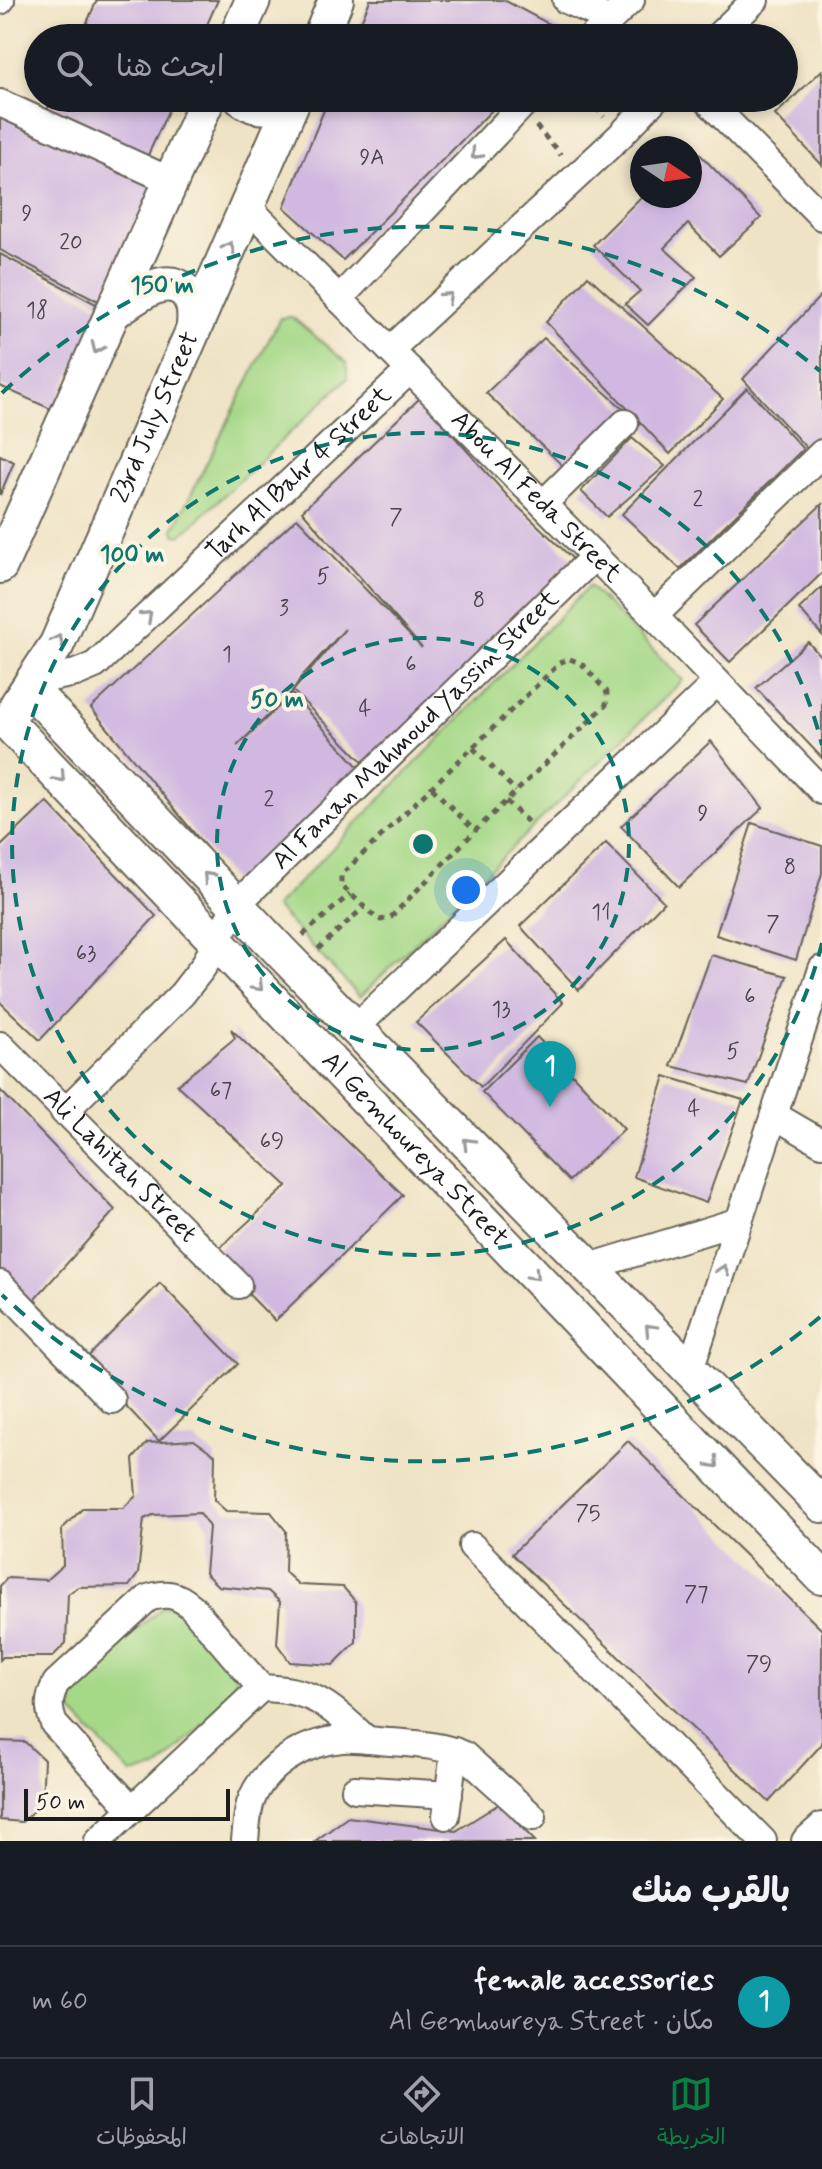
<!DOCTYPE html>
<html lang="ar">
<meta charset="utf-8">
<style>
:root{--surface:#171b24;--page:#20242c;--text:#f1f3f6;--muted:#9ea1a6;--line:#363941;--accent:#0b8043}
body{margin:0;font-family:Mynerve,"Playpen Sans Arabic",sans-serif;background:var(--page);color:var(--text);direction:rtl}
.compass{position:absolute;left:630px;top:136px;width:72px;height:72px;border-radius:50%;background:var(--surface);box-shadow:0 4px 12px #0003;rotate:103deg}
.scale{position:absolute;left:24px;bottom:20px;width:206px;box-sizing:border-box;padding-left:8px;border:4px solid #1c1c1c;border-top:0;font-size:22px;line-height:28px;white-space:nowrap;color:#1c1c1c;-webkit-text-stroke:6px #fcf5e5;paint-order:stroke}
.you{position:absolute;left:466px;top:890px;width:28px;height:28px;margin:-20px;border:6px solid #fff;border-radius:50%;background:#1a73e8;box-shadow:0 0 0 12px #1a73e833}
.badge{display:grid;place-items:center;width:52px;height:52px;border-radius:50%;background:var(--accent);color:#fff;font-size:26px;font-weight:700}
.pin{position:absolute;translate:-50% -66px;filter:drop-shadow(0 2px 4px #0008)}
.pin::after{content:'';position:absolute;top:42px;width:28px;height:24px;background:inherit;clip-path:polygon(0 0,100% 0,50% 100%)}
.list{margin:0;padding:0;list-style:none}
h2{display:flex;justify-content:space-between;align-items:center;height:104px;margin:0;padding:0 32px;font-size:34px}
h2 small{font-size:26px;font-weight:400;color:var(--muted)}
.list li{display:grid;grid-template-columns:52px 1fr auto;gap:24px;align-items:center;box-sizing:border-box;height:112px;padding:0 32px;border-top:2px solid var(--line)}
.list b{display:block;font-size:30px;white-space:nowrap}
.list p{margin:0;font-size:26px;white-space:nowrap;color:var(--muted)}
.list em{font-size:26px;font-style:normal;color:var(--muted)}
.icon{flex:none;width:44px;height:44px;fill:none;stroke:currentColor;stroke-width:2;stroke-linecap:round;stroke-linejoin:round}
.map{position:relative;flex:none;width:822px;height:1841px;overflow:hidden;direction:ltr}
.search{position:absolute;background:var(--surface);box-shadow:0 4px 12px #0003;left:24px;right:24px;top:24px;height:88px;display:flex;align-items:center;gap:20px;box-sizing:border-box;padding:0 28px;border-radius:44px;color:var(--muted);font-size:30px}
.sheet{height:216px;background:var(--surface)}
nav{display:flex;justify-content:space-around;align-items:center;box-sizing:border-box;height:112px;border-top:2px solid var(--line);background:var(--surface);font-size:22px;color:var(--muted)}
nav a{display:grid;justify-items:center;gap:4px}
nav .on{color:var(--accent)}
.map>svg:first-child{display:block}
.green{fill:#a5d887;stroke:#607a52;stroke-width:2}
.building{fill:#d0b8e0}
.lines{fill:none;stroke-linecap:round;stroke-linejoin:round}
.minor-casing{stroke:#666257;stroke-width:30}
.major-casing{stroke:#666257;stroke-width:38}
.path{stroke:#666257;stroke-width:5;stroke-dasharray:6 6;stroke-linecap:butt}
.minor{stroke:#fff;stroke-width:26}
.major{stroke:#fff;stroke-width:34}
.oneway{stroke:#999}
.ring{fill:none;stroke:#0f766e;stroke-width:4;stroke-dasharray:14 10}
.labels{text-anchor:middle;dominant-baseline:central;stroke-width:8;stroke-linejoin:round;paint-order:stroke}
.number-label{font-size:22px;fill:#49434d}
.street-label{font-size:26px;fill:#1c1c1c;stroke:#fcf5e5}
.centre{fill:#0f766e;stroke:#fcf5e5;stroke-width:4}
.ring-label{font-size:24px;text-anchor:middle;font-weight:bold;fill:#0f766e;stroke:#fcf5e5;stroke-width:8;stroke-linejoin:round;paint-order:stroke}
</style>
<div class="map">
<svg width="822" height="1841" viewBox="0 0 822 1841">
<rect width="100%" height="100%" fill="#fcf5e5"/>
<filter id="ink" filterUnits="userSpaceOnUse"><feTurbulence type="fractalNoise" baseFrequency=".0125" numOctaves="2"/><feDisplacementMap in="SourceGraphic" scale="16" xChannelSelector="R" yChannelSelector="G"/><feConvolveMatrix kernelMatrix="1 2 1 2 8 2 1 2 1" color-interpolation-filters="sRGB"/></filter>
<filter id="wash" filterUnits="userSpaceOnUse"><feTurbulence type="fractalNoise" baseFrequency=".006" numOctaves="4" result="noise"/><feDisplacementMap in="SourceGraphic" scale="32" xChannelSelector="R" yChannelSelector="G"/><feGaussianBlur stdDeviation="1.8" result="paint"/><feColorMatrix in="noise" values="0 0 0 0 0 0 0 0 0 0 0 0 0 0 0 0 0 1.4 0 .05"/><feComposite in="paint" operator="in"/></filter>
<g filter="url(#wash)">
<rect width="100%" height="100%" fill="#efe3c5"/>
<g class="green">
<path d="M292,317L347,363V379L182,535H175L174,528L280,318Z"/>
<path d="M589,586L683,680L360,997L275,907Z"/>
<path d="M164,1606L186,1609L236,1667V1692L157,1769L131,1774L72,1712L75,1681Z"/>
</g>
<g id="blocks">
<g class="building">
<path d="M97,0H218L201,38H80Z"/>
<path d="M370,0H504L568,34L564,38H354Z"/>
<path d="M822,70V165L775,115Z"/>
<path d="M53,98H174L143,166L47,110Z"/>
<path d="M329,98H504L343,260L284,207Z"/>
<path d="M0,111L157,186L104,304L0,250Z"/>
<path d="M692,146L761,218L719,256L688,224L664,248L696,277L648,325L625,304L640,291L593,245L642,196H690Z"/>
<path d="M0,254L102,307L53,410L0,386Z"/>
<path d="M588,276L723,399L670,454L546,322Z"/>
<path d="M822,294V440L810,452L743,379Z"/>
<path d="M544,338L627,412L566,469L486,393Z"/>
<path d="M747,388L803,449L680,569L622,514Z"/>
<path d="M420,398L511,500L574,560L367,766L293,691L345,629L301,677L293,691L237,746L292,694L362,771L241,890L91,708L297,518L422,648L302,511Z"/>
<path d="M632,438L665,466L607,517L581,491Z"/>
<path d="M0,455L14,462L0,495Z"/>
<path d="M822,504V573L730,662L694,625Z"/>
<path d="M822,587V635L799,609Z"/>
<path d="M808,642L822,658V758L756,688Z"/>
<path d="M711,741L763,808L679,887L621,826Z"/>
<path d="M47,802L156,916L40,1040L0,1002V847Z"/>
<path d="M752,823L822,846V873L796,960L716,935Z"/>
<path d="M606,843L664,902L579,990L520,926Z"/>
<path d="M506,940L563,1003L481,1087L416,1022Z"/>
<path d="M711,955L787,976L748,1085L671,1066Z"/>
<path d="M231,1029L403,1195L275,1321L211,1256L287,1186L177,1085L235,1038Z"/>
<path d="M537,1037L624,1129L569,1181L482,1092Z"/>
<path d="M665,1076L743,1100L706,1203L634,1177Z"/>
<path d="M0,1090L115,1210L25,1310L0,1280Z"/>
<path d="M160,1283L238,1364L159,1441L84,1361Z"/>
<path d="M194,1440L215,1455L214,1500L226,1511L271,1512L286,1531L285,1572L299,1585L343,1587L356,1602V1642L333,1665L290,1662L277,1644L280,1602L268,1591L218,1586L205,1573L209,1527L200,1513L153,1515L144,1519L138,1574L129,1586L78,1587L68,1594L66,1643L52,1657H3L0,1660V1586L7,1578L46,1580L63,1565L62,1529L83,1508H123L136,1496L133,1459L147,1443Z"/>
<path d="M628,1441L822,1630V1744L769,1802L512,1554Z"/>
<path d="M0,1741L25,1742L44,1760L42,1802L22,1822L0,1820Z"/>
<path d="M499,1804L535,1841H315L348,1817L456,1831Z"/>
</g>
</g>
</g>
<g filter="url(#ink)">
<use href="#blocks" fill-opacity="0" stroke="#666257" stroke-width="2"/>
<g class="lines">
<g class="minor-casing">
<g id="minor">
<path d="M566,0L610,20"/>
<path d="M0,1L1,0"/>
<path d="M591,38L631,0"/>
<path d="M716,38L755,0"/>
<path d="M705,98L822,217"/>
<path d="M0,103L171,181"/>
<path id="s1" d="M247,206L654,616L822,791"/>
<path d="M339,299L529,98"/>
<path d="M390,350L620,136L656,98"/>
<path d="M543,504L625,423"/>
<path d="M654,616L822,453"/>
<path id="s2" d="M35,681L76,673L95,665L410,370"/>
<path d="M355,1028L717,682"/>
<path id="s3" d="M0,1045L238,1285"/>
<path id="s4" d="M64,1112L182,994L203,967L236,905L595,556"/>
<path d="M774,1115L822,1143"/>
<path d="M589,1267L739,1221"/>
<path d="M0,1284L112,1400"/>
<path d="M690,1370L822,969"/>
<path d="M472,1546L763,1841"/>
<path d="M355,1789L449,1795"/>
<path d="M132,1809L54,1724C48,1708 48,1699 56,1683L148,1598C167,1592 177,1594 192,1607L261,1688"/>
<path d="M446,1816L454,1751"/>
<path d="M98,1841L261,1688C314,1689 330,1706 367,1740"/>
<path d="M245,1841C246,1829 247,1816 250,1804C262,1767 304,1742 342,1739C358,1738 375,1741 391,1742C416,1744 441,1745 464,1755L533,1817"/>
<path d="M805,1841L822,1826"/>
</g>
</g>
<g class="major-casing">
<g id="major">
<path d="M236,38L253,0"/>
<path d="M320,38L336,0"/>
<path d="M241,98C257,110 271,109 287,98"/>
<path d="M112,313C131,301 163,271 185,291C195,301 195,313 194,326"/>
<path d="M0,566L208,98"/>
<path d="M30,689L282,953L822,1505"/>
<path id="s5" d="M17,705L57,644L294,98"/>
<path id="s6" d="M6,721L822,1577"/>
</g>
</g>
<g class="path">
<path d="M588,98L604,117"/>
<path d="M536,126L561,155"/>
<path d="M570,659L582,664L607,692L606,705L475,831L391,917L381,920L375,917L341,885V875L561,662Z"/>
<path d="M473,748L516,791"/>
<path d="M432,788L475,831"/>
<path d="M506,801L531,825"/>
<path d="M303,935L350,894"/>
<path d="M318,949L364,907"/>
</g>
<use href="#minor" class="minor"/>
<use href="#major" class="major"/>
</g>
<defs><path id="oneway-chevron" d="M-2-3.5L2.5 0L-2 3.5" fill="none" stroke-width="1.6" stroke-linecap="round" stroke-linejoin="round" transform="scale(2)"/></defs>
<g class="oneway">
<use href="#oneway-chevron" transform="translate(476 154) rotate(133)"/>
<use href="#oneway-chevron" transform="translate(229 247) rotate(-66)"/>
<use href="#oneway-chevron" transform="translate(447 297) rotate(-43)"/>
<use href="#oneway-chevron" transform="translate(97 348) rotate(114)"/>
<use href="#oneway-chevron" transform="translate(147 616) rotate(-43)"/>
<use href="#oneway-chevron" transform="translate(58 640) rotate(-64)"/>
<use href="#oneway-chevron" transform="translate(60 777) rotate(47)"/>
<use href="#oneway-chevron" transform="translate(208 877) rotate(-133)"/>
<use href="#oneway-chevron" transform="translate(258 986) rotate(46)"/>
<use href="#oneway-chevron" transform="translate(468 1143) rotate(-134)"/>
<use href="#oneway-chevron" transform="translate(723 1270) rotate(-72)"/>
<use href="#oneway-chevron" transform="translate(534 1275) rotate(46)"/>
<use href="#oneway-chevron" transform="translate(650 1329) rotate(-134)"/>
<use href="#oneway-chevron" transform="translate(714 1463) rotate(46)"/>
</g>
</g>
<g class="ring">
<circle cx="423" cy="844" r="206"/>
<path d="M822 943A411 411 0 1 1 822 745"/>
<path d="M820 1317A617 617 0 0 1 2 1295M2 393A617 617 0 0 1 820 371"/>
</g>
<g class="labels">
<g class="number-label">
<text x="372" y="158">9A</text>
<text x="27" y="214">9</text>
<text x="71" y="243">20</text>
<text x="37" y="311">18</text>
<text x="698" y="500">2</text>
<text x="396" y="518">7</text>
<text x="323" y="577">5</text>
<text x="479" y="601">8</text>
<text x="284" y="609">3</text>
<text x="227" y="655">1</text>
<text x="411" y="665">6</text>
<text x="365" y="709">4</text>
<text x="269" y="800">2</text>
<text x="703" y="814">9</text>
<text x="790" y="868">8</text>
<text x="601" y="913">11</text>
<text x="773" y="925">7</text>
<text x="86" y="954">63</text>
<text x="750" y="997">6</text>
<text x="501" y="1010">13</text>
<text x="733" y="1052">5</text>
<text x="221" y="1091">67</text>
<text x="694" y="1109">4</text>
<text x="272" y="1142">69</text>
<text x="588" y="1514">75</text>
<text x="696" y="1595">77</text>
<text x="759" y="1665">79</text>
</g>
<g class="street-label">
<text stroke="none"><textPath href="#s5" startOffset="320">23rd July Street</textPath></text>
<text stroke="none"><textPath href="#s2" startOffset="342">Tarh Al Bahr 4 Street</textPath></text>
<text stroke="none"><textPath href="#s1" startOffset="410">Abou Al Feda Street</textPath></text>
<text stroke="none"><textPath href="#s4" startOffset="522">Al Fanan Mahmoud Yassin Street</textPath></text>
<text stroke="none"><textPath href="#s6" startOffset="592">Al Gemhoureya Street</textPath></text>
<text stroke="none"><textPath href="#s3" startOffset="170">Ali Lahitah Street</textPath></text>
</g>
</g>
<circle cx="423" cy="844" r="12" class="centre"/>
<g class="ring-label">
<text x="162" y="293">150 m</text>
<text x="132" y="562">100 m</text>
<text x="277" y="707">50 m</text>
</g>
</svg>
<svg class="compass" viewBox="-18 -18 36 36"><path d="M0-13l5 13h-10z" fill="#e53935"/><path d="M0 13l5-13h-10z" fill="#9ea1a6"/></svg>
<div class="scale">50 m</div>
<div class="you"></div>
<div class="pin badge" style="left:550px;top:1107px;background:#0f9aa8">1</div>
<div class="search"><svg class="icon" aria-label="search" viewBox="0 0 24 24"><circle cx="10" cy="10" r="6"/><path d="M15 15l6 6"/></svg>ابحث هنا</div>
</div>
<section class="sheet">
<h2>بالقرب منك<small></small></h2>
<ul class="list">
<li><span class="badge" style="background:#0f9aa8">1</span><div><b>female accessories</b><p>مكان · Al Gemhoureya Street</p></div><em>60 m</em></li>
</ul>
</section>
<nav>
<a class="on"><svg class="icon" aria-label="map" viewBox="0 0 24 24"><path d="M3 6l6-2 6 2 6-2v14l-6 2-6-2-6 2zM9 4v14M15 6v14"/></svg>الخريطة</a>
<a><svg class="icon" aria-label="directions" viewBox="0 0 24 24"><path d="M12 3l9 9-9 9-9-9zM9 14v-3h6M13 9l2 2-2 2"/></svg>الاتجاهات</a>
<a><svg class="icon" aria-label="saved" viewBox="0 0 24 24"><path d="M7 4h10v16l-5-4-5 4z"/></svg>المحفوظات</a>
</nav>
